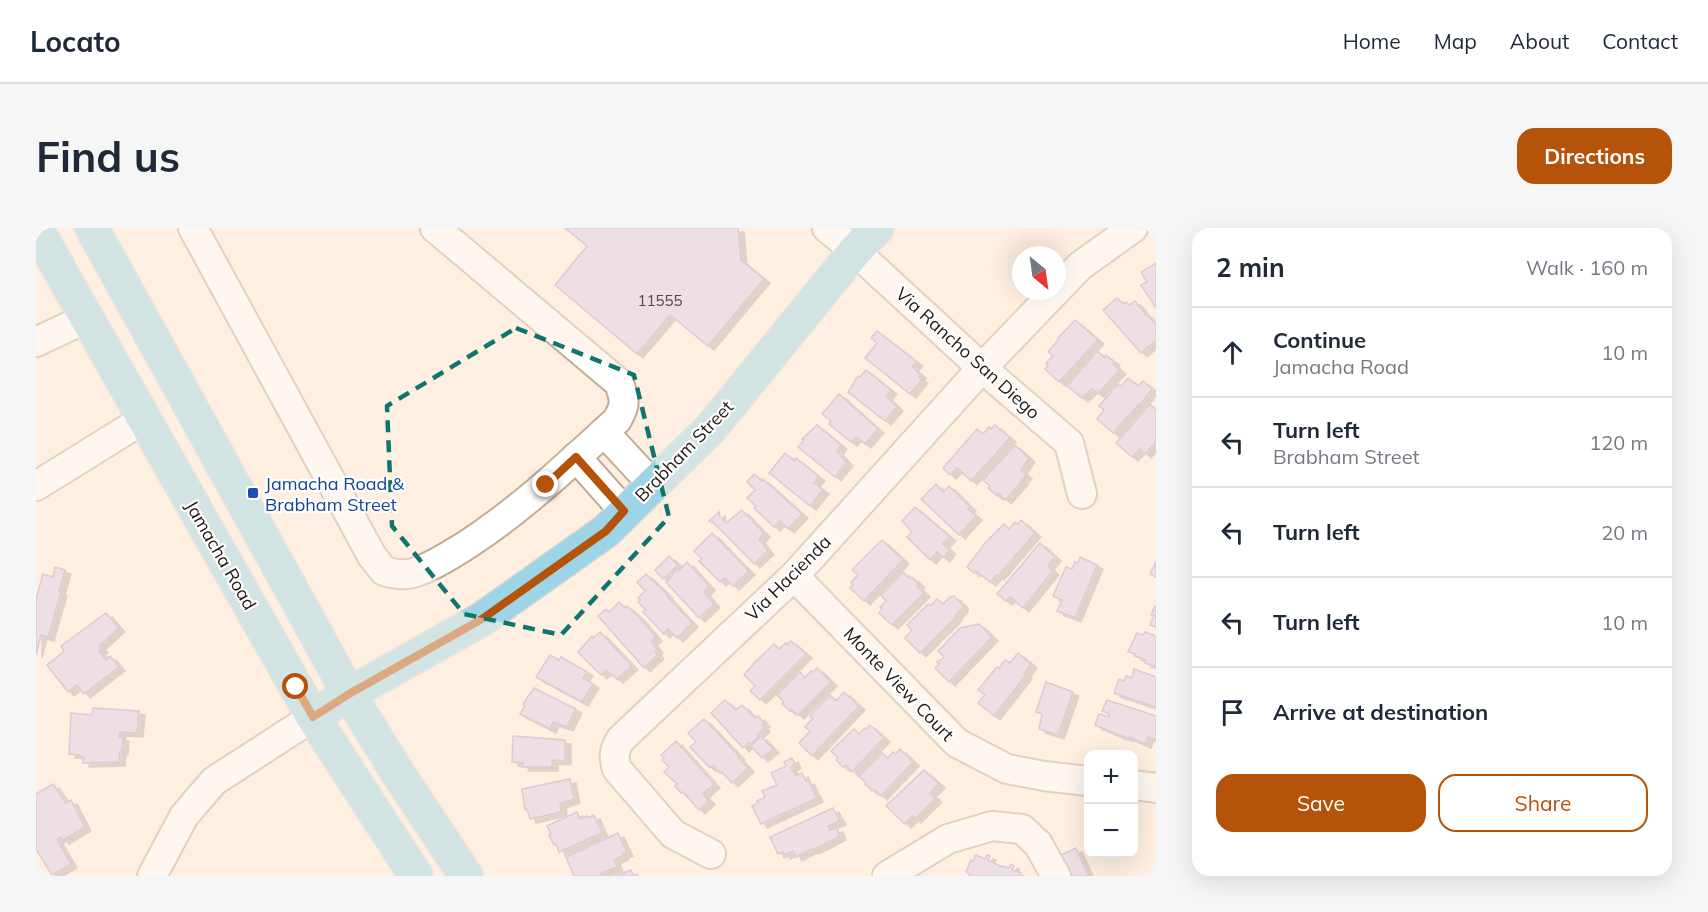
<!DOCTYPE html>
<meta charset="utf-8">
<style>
:root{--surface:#fff;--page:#f6f6f7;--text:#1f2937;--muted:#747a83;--line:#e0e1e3;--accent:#b45309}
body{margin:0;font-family:Mulish,sans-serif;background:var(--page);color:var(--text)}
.controls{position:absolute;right:18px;bottom:18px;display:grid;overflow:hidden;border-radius:12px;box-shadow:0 6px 24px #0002}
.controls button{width:54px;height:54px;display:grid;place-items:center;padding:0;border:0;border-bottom:2px solid var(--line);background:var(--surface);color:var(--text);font:30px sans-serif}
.compass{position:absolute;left:976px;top:18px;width:54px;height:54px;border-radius:50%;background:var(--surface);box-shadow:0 6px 24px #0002;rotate:151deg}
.stop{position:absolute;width:18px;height:18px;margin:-14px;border:4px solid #b45309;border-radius:50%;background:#fff}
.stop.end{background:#b45309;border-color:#fff;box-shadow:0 2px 6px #0008}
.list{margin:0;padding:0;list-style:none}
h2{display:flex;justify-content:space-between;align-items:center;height:78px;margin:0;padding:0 24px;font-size:26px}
h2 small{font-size:20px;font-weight:400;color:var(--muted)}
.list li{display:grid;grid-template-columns:39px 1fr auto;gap:18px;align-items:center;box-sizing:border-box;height:90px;padding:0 24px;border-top:2px solid var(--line)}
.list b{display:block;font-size:22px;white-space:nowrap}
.list p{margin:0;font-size:20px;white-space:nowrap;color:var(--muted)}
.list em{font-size:20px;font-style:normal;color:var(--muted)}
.actions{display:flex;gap:12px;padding:18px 24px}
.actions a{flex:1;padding:14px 0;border:2px solid var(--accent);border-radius:18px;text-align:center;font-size:21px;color:var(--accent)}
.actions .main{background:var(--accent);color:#fff}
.icon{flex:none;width:33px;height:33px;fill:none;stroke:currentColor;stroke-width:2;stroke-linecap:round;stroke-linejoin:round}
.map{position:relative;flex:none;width:1120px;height:648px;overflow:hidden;border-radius:18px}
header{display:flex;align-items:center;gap:36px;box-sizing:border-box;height:84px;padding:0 30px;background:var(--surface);border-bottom:2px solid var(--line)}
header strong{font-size:28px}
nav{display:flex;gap:33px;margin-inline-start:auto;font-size:21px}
.intro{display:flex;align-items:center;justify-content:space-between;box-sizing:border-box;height:144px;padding:0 36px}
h1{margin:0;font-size:42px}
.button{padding:15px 27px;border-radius:18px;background:var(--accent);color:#fff;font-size:21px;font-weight:700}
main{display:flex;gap:36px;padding:0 36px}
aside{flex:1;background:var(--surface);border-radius:18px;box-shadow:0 6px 24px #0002}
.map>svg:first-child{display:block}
.building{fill:#dbcde9;stroke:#b0a2bd;stroke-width:1.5;filter:url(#shadow)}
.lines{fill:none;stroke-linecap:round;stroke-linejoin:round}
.minor-casing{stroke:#c3ac96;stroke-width:32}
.major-casing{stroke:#d7d6d4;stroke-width:36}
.minor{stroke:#fff;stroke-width:28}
.major{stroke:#9ed4e7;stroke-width:33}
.route{stroke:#b45309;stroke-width:8}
.marked{fill:none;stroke:#0f766e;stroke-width:4.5;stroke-dasharray:12 8;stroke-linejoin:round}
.transit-dot{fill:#1a4fb4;stroke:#fff;stroke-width:2}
.labels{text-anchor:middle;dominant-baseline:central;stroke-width:4.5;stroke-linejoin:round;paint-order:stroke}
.number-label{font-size:15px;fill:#504748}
.street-label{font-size:18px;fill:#221a12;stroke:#fff}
.transit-label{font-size:18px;fill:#164399;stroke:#fff;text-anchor:start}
</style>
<header>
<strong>Locato</strong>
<nav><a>Home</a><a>Map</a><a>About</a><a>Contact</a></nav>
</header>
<div class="intro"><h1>Find us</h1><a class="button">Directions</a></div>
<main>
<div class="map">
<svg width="1120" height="648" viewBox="0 0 1120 648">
<defs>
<filter id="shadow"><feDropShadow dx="6" dy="4" stdDeviation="0" flood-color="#0004"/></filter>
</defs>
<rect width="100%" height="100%" fill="#feefe1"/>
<g class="building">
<path d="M529,0H702L705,32L728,51L672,118L634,87L601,126L519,57L551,18Z"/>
<path d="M1120,35V80L1105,57L1111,54L1105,44Z"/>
<path d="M1081,70L1088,76L1090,74L1093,77L1099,73L1110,87L1111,86L1120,97V112L1105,125L1067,82Z"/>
<path d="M1039,92L1062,112L1023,154L1009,141L1012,138L1010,135L1017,128L1012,124L1023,111L1022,110Z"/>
<path d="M841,103L881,134L876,139L884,146L883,149L886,151L874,166L829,130L841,115L835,110Z"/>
<path d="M1061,123L1069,130L1070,127L1078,134L1077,136L1084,142L1062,165L1056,161L1046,170L1031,158Z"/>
<path d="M830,142L855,162L850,168L861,179L849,193L812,164L822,148L824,149Z"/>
<path d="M1092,150L1102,158L1107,153L1116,161L1103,178L1102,177L1077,205L1061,191L1068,182L1063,178L1082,156L1085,158Z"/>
<path d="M803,166L842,201L829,216L820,209L815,214L793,196L795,193L786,186Z"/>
<path d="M1114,176L1120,182V214L1109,226L1104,221L1096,229L1080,215Z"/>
<path d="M781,197L805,217L801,223L811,234L799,249L762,219L768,212L766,211Z"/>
<path d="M959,197L974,210L935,253L921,240L914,247L907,240L941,201L947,206L953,199L955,201Z"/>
<path d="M979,217L993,230L985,242L990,247L985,252L986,253L969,272L962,265L961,268L952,260L954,258L947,252Z"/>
<path d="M749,225L758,233L760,230L783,249L778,255L787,262L774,278L733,245Z"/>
<path d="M718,246L726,253L727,251L766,286L752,301L744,293L738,299L718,280L720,278L711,270L719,262L711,254Z"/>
<path d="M900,256L907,264L913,258L934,279L932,281L940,288L923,307L885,271Z"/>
<path d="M879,279L914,309L907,316L914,322L908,330L901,324L894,332L871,309L876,304L866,293Z"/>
<path d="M706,282L728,305L723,311L732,323L718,336L678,295L673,293L683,284L684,289L690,295Z"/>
<path d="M985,292L999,305L962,348L960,347L954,354L940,343L938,345L931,339L949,315L968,296L973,301L979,294L982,296Z"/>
<path d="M676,305L713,343L697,358L689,350L684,354L663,333L666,331L658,323Z"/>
<path d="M846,312L867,332L828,373L814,360L817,356L815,354L822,347L816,342Z"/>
<path d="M1004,315L1019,329L1012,338L1017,343L987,380L974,369L970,373L961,366Z"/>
<path d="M633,328L642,337L627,351L619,342Z"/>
<path d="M1044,329L1061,337L1039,390L1021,383L1026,372L1017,368L1030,339L1036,341L1039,334L1042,335Z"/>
<path d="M651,334L673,358L668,364L678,376L663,390L630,354L637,347L636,346L641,341L643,342Z"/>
<path d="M1120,334V349L1114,346Z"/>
<path d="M19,339L29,342L23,363L25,364L12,409L5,407L0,426V371L7,346L17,349Z"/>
<path d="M867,344L874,351L876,349L883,356L881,358L888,365L856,397L843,385L846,380L844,379L850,373L845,367Z"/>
<path d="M610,346L631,366L630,367L656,395L641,410L632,401L628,406L607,384L610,382L602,374L604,372L602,370L609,363L601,354Z"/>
<path d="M918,368L926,376V380L919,388L920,389L884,425L869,410L876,402L871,397L892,376L894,378L901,371L907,376L914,369Z"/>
<path d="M583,374L589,380L591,378L602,388L620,409L615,414L621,421L619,423L622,427L608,440L562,388L570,381L573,384Z"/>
<path d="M1119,378H1120V399L1114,397L1118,388L1115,387Z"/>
<path d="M70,385L83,400L63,418L66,421L63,423L70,432L74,428L83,439L48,466L41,457L32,464L11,437L28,423L25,418Z"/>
<path d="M943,396L956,409L913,454L899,440L903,436L901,434L908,429L902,423L924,400Z"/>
<path d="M564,404L596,438L581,451L577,447L576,448L570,442L565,447L542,424L556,408L557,410Z"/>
<path d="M1109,404L1120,408V439L1109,435L1110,432L1099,428L1100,426L1092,424L1101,405L1107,407Z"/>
<path d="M755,413L770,426L724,472L714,463L719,458L708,447L718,435L738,416L743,421L750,415L752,416Z"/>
<path d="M982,425L995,436L988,446L990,447L958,488L942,475L949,467L942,462L961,439L963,440L969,432L974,435Z"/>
<path d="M514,427L523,432L525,429L551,444L547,450L557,456L546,474L500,449Z"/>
<path d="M781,440L795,454L762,487L755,481L754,483L746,476L748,474L741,467L764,444L769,450L775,443L777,444Z"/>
<path d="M1098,441L1120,449V479L1078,465L1083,451L1088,453L1090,448L1096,450Z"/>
<path d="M1010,454L1037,464L1022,507L1003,501L1006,486L1000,484Z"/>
<path d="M498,460L540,481L531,499L517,494L514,501L484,486L489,477L487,476Z"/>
<path d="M808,464L823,478L776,528L763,515L774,503L769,499L777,490L774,488L794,467L800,473Z"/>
<path d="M689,472L700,482L706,477L719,490L722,488L728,495L726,497L728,500L721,507L723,509L715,516L713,514L707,520L675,485Z"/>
<path d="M1071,472L1120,488V512L1112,509L1109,516L1093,509L1092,510L1083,507L1059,497L1063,486L1073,489L1074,486L1066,483Z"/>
<path d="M57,480L103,483L101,505L84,504L83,509H87L86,523H84L83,534L47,535L48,529H44V527L33,526L35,485L56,487Z"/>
<path d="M668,491L703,528L702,529L712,540L696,555L686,544L684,545L677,537L674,540L654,519L660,514L652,505Z"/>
<path d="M834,497L848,510L816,544L810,537L807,539L800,532L802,530L795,523L818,501L823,506L829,500L830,501Z"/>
<path d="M477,508L529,512V533L516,532V539H486L487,535L476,534Z"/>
<path d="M725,508L737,521L726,530L715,518Z"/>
<path d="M640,513L678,556L667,566L673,573L663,582L647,564L645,565L639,558L641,556L628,544L633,539L626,532L628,530L625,527Z"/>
<path d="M864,521L877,534L845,568L838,561L836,563L829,556L830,555L823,548L846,525L852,530L857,524L859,526Z"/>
<path d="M756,530L759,536L755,539L759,548L766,545L770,553L772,552L781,570L725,596L716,578L722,575L721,573L729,569L726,563L741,557L735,545L750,538L748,534Z"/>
<path d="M888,542L903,556L894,565L900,570L879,591L877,588L869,596L850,578Z"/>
<path d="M534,551L538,571L524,576L525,584L494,591L491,581L489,582L486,561Z"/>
<path d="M17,556L30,575L35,572L49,599L27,612L25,609L21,612L35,636L16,647L0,621V566Z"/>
<path d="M797,580L804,593L792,598L794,602L801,600L804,608L785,618L776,622L775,621L760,629L757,623L748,627L747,624L742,626L734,609Z"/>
<path d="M541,584L544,591L551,588L552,590L558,587L566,605L523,624L520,616L518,617L513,607L515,606L511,598Z"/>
<path d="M582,605L591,624L586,626L587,628L578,632L581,639L565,645L564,648H538L530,629Z"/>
<path d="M1040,620L1053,648H1035L1025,627Z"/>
<path d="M940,627L949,631L951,627L954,628L952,632L966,639V638L973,640L975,636L978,638L976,642L985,645L984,648H933L934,646L930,644L935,632L937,633Z"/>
<path d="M595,642L598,648H579L589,644V645Z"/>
</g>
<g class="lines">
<g class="minor-casing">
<g id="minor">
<path d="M157,0L336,328L348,343C358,346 370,348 380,344C398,338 416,326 432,316C487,280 533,236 581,192C590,177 589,172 583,155L399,0"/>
<path d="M791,0L819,23L946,140L1033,215L1046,266"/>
<path d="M1021,62L1044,38L1097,0"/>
<path d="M0,114L51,90"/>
<path d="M568,204L617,257"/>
<path d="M540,229L588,283"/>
<path d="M0,258L108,191"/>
<path d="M758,348L921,515L971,541L1008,548L1052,553"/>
<path d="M1098,557L1120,560"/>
<path d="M675,626L637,606L581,541C577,529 578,521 585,511L758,348L946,140L1020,63"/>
<path d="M116,648L148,588L178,553L277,489"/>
<path d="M851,648L912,611L956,598L986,601L1002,616L1020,648"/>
</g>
</g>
<g class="major-casing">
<g id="major">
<path d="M0,0L277,489L380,648"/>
<path d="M56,0L313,466L363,547L430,648"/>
<path d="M277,489L313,466L446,391L570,303L675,200L819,23L841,0"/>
</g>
</g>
<use href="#minor" class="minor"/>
<use href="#major" class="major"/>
</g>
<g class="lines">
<path class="route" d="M260,459L277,489L313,466L446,391L570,303L588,283L540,229L510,257"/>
</g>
<path d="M0 0H1120V648H0ZM480,100L598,147L633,289L525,407L428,386L356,298L351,178Z" fill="#feefe1" fill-opacity=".55" fill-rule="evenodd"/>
<path class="marked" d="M480,100L598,147L633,289L525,407L428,386L356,298L351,178Z"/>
<rect class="transit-dot" x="211" y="259" width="12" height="12" rx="3"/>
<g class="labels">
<g class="number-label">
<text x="624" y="72">11555</text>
</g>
<g class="street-label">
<text transform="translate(932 125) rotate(42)">Via Rancho San Diego</text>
<text transform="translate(648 223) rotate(-46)">Brabham Street</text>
<text transform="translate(185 327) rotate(60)">Jamacha Road</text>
<text transform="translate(752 350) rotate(-45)">Via Hacienda</text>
<text transform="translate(863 456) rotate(46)">Monte View Court</text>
</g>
<g class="transit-label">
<text x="229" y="255">Jamacha Road &amp;<tspan x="229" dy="21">Brabham Street</tspan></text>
</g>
</g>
</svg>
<div class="controls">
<button>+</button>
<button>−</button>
</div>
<svg class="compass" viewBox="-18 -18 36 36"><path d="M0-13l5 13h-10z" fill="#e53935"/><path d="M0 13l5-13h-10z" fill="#747a83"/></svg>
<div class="stop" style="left:260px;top:459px"></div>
<div class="stop end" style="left:510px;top:257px"></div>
</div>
<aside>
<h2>2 min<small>Walk · 160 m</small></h2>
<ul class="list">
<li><svg class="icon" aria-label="ahead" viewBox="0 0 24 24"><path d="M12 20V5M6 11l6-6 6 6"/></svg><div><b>Continue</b><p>Jamacha Road</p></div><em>10 m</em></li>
<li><svg class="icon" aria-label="left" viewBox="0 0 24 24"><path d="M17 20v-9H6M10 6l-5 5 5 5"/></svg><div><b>Turn left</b><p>Brabham Street</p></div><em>120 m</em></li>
<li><svg class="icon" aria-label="left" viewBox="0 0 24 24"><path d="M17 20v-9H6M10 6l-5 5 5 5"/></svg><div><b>Turn left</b></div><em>20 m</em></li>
<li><svg class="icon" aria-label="left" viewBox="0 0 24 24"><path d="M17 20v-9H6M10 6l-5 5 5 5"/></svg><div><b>Turn left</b></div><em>10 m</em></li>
<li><svg class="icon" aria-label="arrive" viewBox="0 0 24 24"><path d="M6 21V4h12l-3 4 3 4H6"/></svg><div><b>Arrive at destination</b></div></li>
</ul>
<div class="actions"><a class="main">Save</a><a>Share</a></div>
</aside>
</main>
